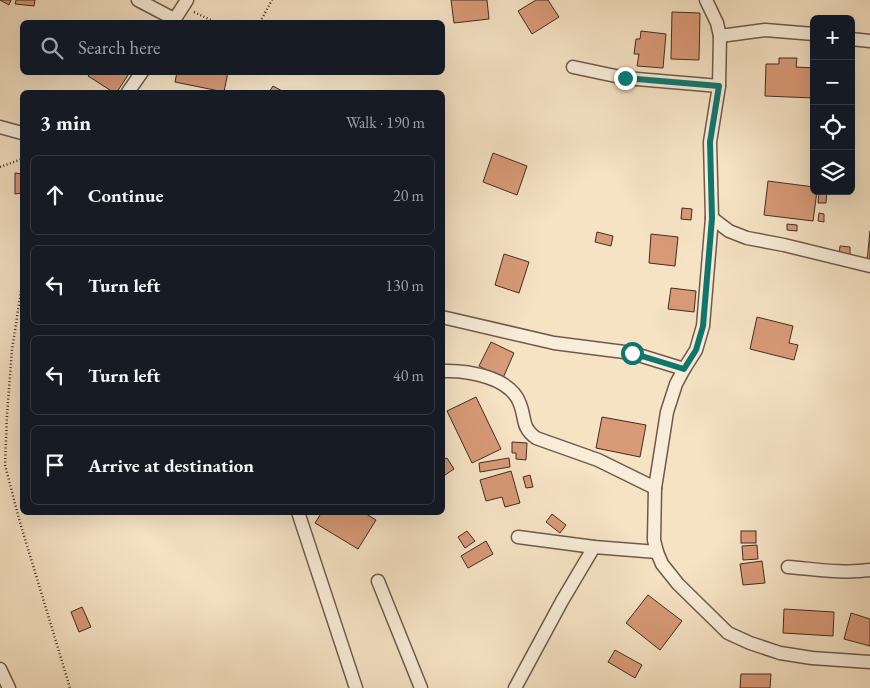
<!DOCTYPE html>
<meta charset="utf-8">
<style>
:root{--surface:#171b24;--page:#20242c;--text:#f1f3f6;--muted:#9ea1a6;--line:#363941}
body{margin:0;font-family:"EB Garamond",serif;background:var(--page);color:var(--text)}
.controls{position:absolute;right:15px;top:15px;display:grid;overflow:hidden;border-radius:8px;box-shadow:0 5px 20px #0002}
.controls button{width:45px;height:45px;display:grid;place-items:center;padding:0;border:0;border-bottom:1px solid var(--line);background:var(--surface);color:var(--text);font:25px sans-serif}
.stop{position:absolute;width:15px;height:15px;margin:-11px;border:4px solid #0f766e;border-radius:50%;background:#fff}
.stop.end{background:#0f766e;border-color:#fff;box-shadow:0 1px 5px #0008}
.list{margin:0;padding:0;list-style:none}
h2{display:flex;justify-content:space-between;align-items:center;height:65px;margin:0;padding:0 20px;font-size:21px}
h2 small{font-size:16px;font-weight:400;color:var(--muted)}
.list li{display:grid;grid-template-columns:32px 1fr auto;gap:15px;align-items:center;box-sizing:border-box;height:80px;margin:0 10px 10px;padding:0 10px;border:1px solid var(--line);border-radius:8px}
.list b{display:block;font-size:19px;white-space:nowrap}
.list em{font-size:16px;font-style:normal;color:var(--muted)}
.icon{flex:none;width:28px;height:28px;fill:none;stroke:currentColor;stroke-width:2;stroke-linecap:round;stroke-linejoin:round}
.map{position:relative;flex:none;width:870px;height:688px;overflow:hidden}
.search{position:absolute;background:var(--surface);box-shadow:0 5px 20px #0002;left:20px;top:20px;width:425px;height:55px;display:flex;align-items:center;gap:12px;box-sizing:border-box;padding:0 18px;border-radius:8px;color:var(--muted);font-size:19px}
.panel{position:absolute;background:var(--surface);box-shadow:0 5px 20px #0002;left:20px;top:90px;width:425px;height:425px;border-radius:8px}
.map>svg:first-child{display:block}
.building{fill:#d99a77;stroke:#412d24}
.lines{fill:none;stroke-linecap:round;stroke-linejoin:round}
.street-casing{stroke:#6e5a4c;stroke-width:15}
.path{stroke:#412d24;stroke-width:2.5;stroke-dasharray:1 2.5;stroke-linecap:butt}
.street{stroke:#f9edd9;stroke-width:12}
.route{stroke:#0f766e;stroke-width:6}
</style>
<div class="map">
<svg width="870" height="688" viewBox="0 0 870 688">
<rect width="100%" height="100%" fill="#f6e3c4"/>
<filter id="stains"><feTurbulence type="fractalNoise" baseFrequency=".004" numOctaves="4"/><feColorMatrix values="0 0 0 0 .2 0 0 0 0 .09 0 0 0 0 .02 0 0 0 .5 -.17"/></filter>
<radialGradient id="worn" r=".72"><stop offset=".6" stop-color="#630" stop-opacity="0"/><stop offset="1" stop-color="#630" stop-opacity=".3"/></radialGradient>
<g class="building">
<path d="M0,0H11L9,5Z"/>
<path d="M16,0H35L34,6L15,4Z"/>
<path d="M451,0H487L489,19L454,23Z"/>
<path d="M536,0H548L559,17L532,34L518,11Z"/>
<path d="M672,12L700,13L699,60L671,59Z"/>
<path d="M641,31L666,34L663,68L637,66L639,54H634L636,39H640Z"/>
<path d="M779,58H797L796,67L814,68V98L765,96L766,64H779Z"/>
<path d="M91,72H130L117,92H113L88,76Z"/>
<path d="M177,72H228L224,92L175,82Z"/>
<path d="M273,86L284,92H269Z"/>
<path d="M493,153L527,166L517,195L483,182Z"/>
<path d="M15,173L22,174V193L15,194Z"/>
<path d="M768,181L814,187V191H817L813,221L764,215Z"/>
<path d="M819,191H827L826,203H818Z"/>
<path d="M682,208L692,209L691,220L681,219Z"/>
<path d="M819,213L824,214V222L818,221Z"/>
<path d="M787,224L797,225V231L787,230Z"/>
<path d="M870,231V262L867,261Z"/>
<path d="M597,232L613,236L611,246L595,242Z"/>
<path d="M651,234L678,237L675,266L649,263Z"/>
<path d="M840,246L850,247V257L839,256Z"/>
<path d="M504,254L529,262L519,293L495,285Z"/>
<path d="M671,288L696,291L694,312L668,309Z"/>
<path d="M757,317L793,326L789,343L798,345L794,360L750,349Z"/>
<path d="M491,342L514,353L503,378L479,366Z"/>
<path d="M476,397L501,449L472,463L447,411Z"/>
<path d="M602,417L646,425L640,457L596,448Z"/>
<path d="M512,442L527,443L526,460L516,459V453H512Z"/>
<path d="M447,458L454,469L445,475L442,471V460Z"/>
<path d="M509,458L510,467L480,472L479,463Z"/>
<path d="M511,471L520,503L505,507L502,497L486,501L480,480Z"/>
<path d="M530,475L533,487L526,488L523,477Z"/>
<path d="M322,512H363L376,520L358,549L315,523Z"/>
<path d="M552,514L566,525L560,533L546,522Z"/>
<path d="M467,531L475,541L465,548L458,537Z"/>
<rect x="741" y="531" width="15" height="12"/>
<path d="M486,541L493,554L468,568L461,556Z"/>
<path d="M757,545L758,559L743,560L742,546Z"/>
<path d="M762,561L765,583L743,585L740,564Z"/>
<path d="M648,595L682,621L660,650L626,623Z"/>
<path d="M82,607L91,627L79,632L71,612Z"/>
<path d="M784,609L834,612L833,636L783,633Z"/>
<path d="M851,613L870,619V646L844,639Z"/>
<path d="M615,650L642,665L635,678L608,662Z"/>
<path d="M741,674H771L770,688H740Z"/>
</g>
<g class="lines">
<g class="street-casing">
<g id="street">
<path d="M138,0L174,19"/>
<path d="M706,0L717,23L720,36L719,86L710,142L712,218L703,326L696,350L684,369L676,384L667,412L655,488L654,540L657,552L662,564L678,584L728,633L750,643L780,653L812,658L870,662"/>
<path d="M173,22L187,0"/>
<path d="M720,36L765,30L814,34"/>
<path d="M851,39L870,41"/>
<path d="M573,67L625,78L719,86"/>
<path d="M128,92L142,72"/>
<path d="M0,127L22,133"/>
<path d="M712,218L729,231L747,238L784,245L870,266"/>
<path d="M442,317L554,343L632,353L684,369"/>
<path d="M442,371C467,370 511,377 520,404C526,419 521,427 536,438L598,460L655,488"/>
<path d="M298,512L356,688"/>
<path d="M518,537L594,547L657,552"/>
<path d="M788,567C815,569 843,574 870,570"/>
<path d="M378,581L421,688"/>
<path d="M0,669L9,688"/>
<path d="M515,688L562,601L594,547"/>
</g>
</g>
<g class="path">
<path d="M194,12L215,22"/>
<path d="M260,22L272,0"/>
<path d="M0,167L22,159"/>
<path d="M22,284L12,350L7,415L5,465L19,519L70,688"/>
</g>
<use href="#street" class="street"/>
</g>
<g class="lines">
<path class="route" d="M625,78L719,86L710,142L712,218L703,326L696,350L684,369L632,353"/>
</g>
<rect width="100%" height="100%" filter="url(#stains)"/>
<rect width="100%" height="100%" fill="url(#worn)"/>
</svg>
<div class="controls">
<button>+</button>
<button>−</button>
<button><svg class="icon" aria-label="locate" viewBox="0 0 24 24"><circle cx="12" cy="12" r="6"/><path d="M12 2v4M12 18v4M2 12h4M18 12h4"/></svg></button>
<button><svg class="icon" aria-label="layers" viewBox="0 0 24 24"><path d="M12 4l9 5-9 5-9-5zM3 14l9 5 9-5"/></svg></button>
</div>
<div class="stop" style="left:632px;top:353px"></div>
<div class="stop end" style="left:625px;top:78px"></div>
<div class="search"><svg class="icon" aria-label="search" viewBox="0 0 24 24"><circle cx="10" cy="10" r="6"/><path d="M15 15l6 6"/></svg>Search here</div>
<section class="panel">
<h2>3 min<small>Walk · 190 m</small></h2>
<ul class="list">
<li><svg class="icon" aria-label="ahead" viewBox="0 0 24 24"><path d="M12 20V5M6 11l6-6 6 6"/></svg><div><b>Continue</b></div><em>20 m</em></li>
<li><svg class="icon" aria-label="left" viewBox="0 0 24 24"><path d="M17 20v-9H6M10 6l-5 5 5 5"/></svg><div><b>Turn left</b></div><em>130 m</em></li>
<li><svg class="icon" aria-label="left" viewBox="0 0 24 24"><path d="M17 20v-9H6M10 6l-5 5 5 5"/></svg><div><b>Turn left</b></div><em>40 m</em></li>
<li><svg class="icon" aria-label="arrive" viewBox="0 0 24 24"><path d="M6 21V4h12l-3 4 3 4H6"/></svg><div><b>Arrive at destination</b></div></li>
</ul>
</section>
</div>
